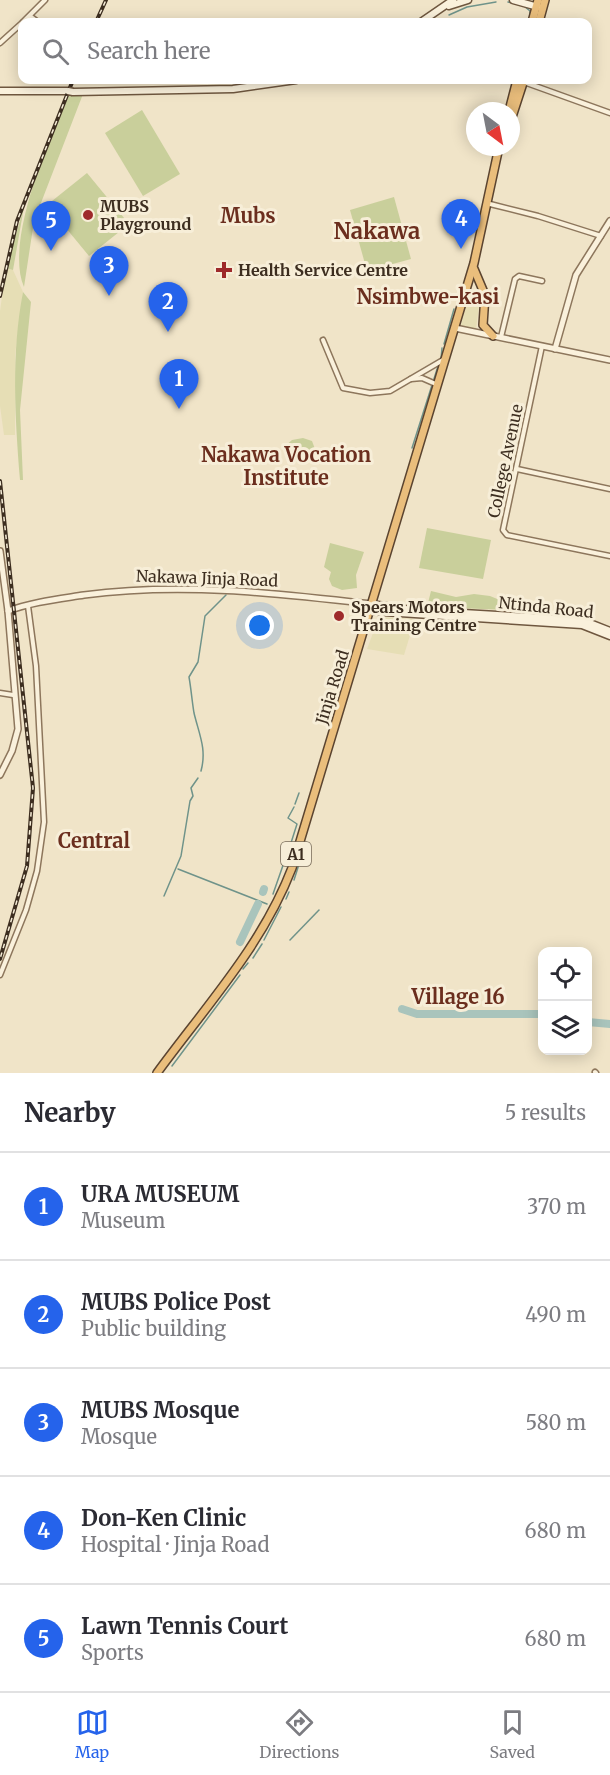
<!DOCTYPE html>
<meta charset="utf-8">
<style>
:root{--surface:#fff;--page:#f2f2f3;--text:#2b2b33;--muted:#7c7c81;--line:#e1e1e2;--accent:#2563eb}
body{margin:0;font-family:Merriweather,serif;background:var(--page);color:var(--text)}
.controls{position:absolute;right:18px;bottom:18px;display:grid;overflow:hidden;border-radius:12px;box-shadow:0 3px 15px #0003}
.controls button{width:54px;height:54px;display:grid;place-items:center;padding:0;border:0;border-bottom:2px solid var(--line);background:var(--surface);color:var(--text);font:30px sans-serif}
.compass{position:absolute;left:466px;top:102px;width:54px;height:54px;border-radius:50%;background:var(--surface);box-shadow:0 3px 15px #0003;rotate:148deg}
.you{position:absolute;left:260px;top:626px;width:21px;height:21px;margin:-15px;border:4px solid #fff;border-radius:50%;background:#1a73e8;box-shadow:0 0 0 9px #1a73e833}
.badge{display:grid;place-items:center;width:39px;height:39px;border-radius:50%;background:var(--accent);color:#fff;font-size:20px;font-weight:700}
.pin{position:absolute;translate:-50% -50px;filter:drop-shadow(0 2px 3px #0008)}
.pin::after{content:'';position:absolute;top:32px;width:21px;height:18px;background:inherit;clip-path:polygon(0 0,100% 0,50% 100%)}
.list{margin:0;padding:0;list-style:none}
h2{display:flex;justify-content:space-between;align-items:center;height:78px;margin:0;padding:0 24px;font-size:26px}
h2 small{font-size:20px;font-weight:400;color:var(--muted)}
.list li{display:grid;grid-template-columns:39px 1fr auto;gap:18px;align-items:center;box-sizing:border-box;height:108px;padding:0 24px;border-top:2px solid var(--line)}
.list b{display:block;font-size:22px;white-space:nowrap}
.list p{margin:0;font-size:20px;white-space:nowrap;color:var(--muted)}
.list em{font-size:20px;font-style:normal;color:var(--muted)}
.icon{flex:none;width:33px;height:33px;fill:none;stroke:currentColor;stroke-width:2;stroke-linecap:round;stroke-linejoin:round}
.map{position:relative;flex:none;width:610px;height:1073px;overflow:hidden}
.search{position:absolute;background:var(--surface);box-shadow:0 3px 15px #0003;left:18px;right:18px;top:18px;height:66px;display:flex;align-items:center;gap:15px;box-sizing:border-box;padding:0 21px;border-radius:12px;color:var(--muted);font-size:22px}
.sheet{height:618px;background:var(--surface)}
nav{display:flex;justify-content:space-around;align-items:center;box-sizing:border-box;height:84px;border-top:2px solid var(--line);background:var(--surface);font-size:16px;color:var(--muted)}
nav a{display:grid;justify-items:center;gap:3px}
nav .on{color:var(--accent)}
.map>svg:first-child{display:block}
.farmland{fill:#e6deb5}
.green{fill:#c9cf9b}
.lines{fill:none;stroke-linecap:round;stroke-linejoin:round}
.stream{stroke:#6f938a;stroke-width:1.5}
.river{stroke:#a9c4bc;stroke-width:8}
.minor-casing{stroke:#8d765c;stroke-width:7}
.tertiary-casing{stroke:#8d765c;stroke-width:8}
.secondary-casing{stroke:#6f573f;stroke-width:9}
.trunk-casing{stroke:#5b4430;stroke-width:10}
.minor{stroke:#faf1dc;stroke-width:4}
.tertiary{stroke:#faf1dc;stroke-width:5}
.secondary{stroke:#faf1dc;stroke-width:6}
.trunk{stroke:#eabe7c;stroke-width:7}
.rail-casing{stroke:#3d2e20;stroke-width:4}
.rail{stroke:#f7eed8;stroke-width:1.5;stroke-dasharray:4.5;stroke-linecap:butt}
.secondary-bridge-casing{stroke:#6f573f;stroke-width:9;stroke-linecap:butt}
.secondary-bridge{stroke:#faf1dc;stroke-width:6}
.poi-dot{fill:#9e2a2b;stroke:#f7eed8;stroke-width:2}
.labels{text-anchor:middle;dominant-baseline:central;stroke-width:6;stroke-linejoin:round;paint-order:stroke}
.shield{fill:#f7eed8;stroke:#756857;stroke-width:1.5}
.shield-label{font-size:15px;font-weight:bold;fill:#3d2e20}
.poi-label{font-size:16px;font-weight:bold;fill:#3d2e20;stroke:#f7eed8;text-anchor:start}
.street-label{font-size:16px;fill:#3d2e20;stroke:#f7eed8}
.quarter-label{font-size:20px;font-weight:bold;fill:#6b2e1e;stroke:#f7eed8}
.district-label{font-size:22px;font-weight:bold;fill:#6b2e1e;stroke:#f7eed8}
</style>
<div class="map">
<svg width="610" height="1073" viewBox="0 0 610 1073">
<rect width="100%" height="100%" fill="#f0e4c8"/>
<g class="farmland">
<path d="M6,268L13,270L23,292L15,355V435H4L0,406V311Z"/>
<path d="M476,291L480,299L476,329L460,328L469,296Z"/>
<path d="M379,617L415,619L404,655L367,649Z"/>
</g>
<g class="green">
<path d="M68,93L83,94L34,221L24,287C4,241 50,139 68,93Z"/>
<path d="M142,110L180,174L143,196L105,133Z"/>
<path d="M87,173L129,224L89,256L47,205Z"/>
<path d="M394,197L411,259L367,271L350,210Z"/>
<path d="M24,207L13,270L6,268Z"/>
<path d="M23,292L31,302L20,410L23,480H20C15,417 11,354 23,292Z"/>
<path d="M303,438L312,441L315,449L312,456L298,463L285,455L284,447L292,440Z"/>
<path d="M427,528L491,540L483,579L419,568Z"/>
<path d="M330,543L364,552L356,575L357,588L342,590L332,586L329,579L331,572L324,567Z"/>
<path d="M431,591L456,597L474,594L490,596L507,603L508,610L430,607L428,603Z"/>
</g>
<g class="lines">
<g class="stream">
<path d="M508,2L524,6L530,11V16"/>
<path d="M449,15L467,7L496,2"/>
<path d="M444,344L454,309"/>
<path d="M441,359L442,348"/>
<path d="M412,448L439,363"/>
<path d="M201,771C207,749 199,734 194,713C192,701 191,688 189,677L198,662L205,616L226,595"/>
<path d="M295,804L299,793"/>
<path d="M290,846L297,824L288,818L294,807"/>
<path d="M178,869L267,904"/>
<path d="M294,880L301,858"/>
<path d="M273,894L288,851"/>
<path d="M164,896L181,856L190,801L193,796L191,788L198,778"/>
<path d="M286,899L289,892"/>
<path d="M264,940L281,907"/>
<path d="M290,940L319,910"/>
<path d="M253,958L262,944"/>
<path d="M243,969L248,963"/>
<path d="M172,1066L240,975"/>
</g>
<g class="river">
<path d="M263,892L264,889"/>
<path d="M240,942L258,904"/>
<path d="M402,1009L417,1014H542"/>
<path d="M588,1022L610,1024"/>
</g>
<g class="minor-casing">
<g id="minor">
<path d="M30,16L38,22"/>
<path d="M23,22L45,0"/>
<path d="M0,43L22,23"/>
<path d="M524,82L610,113"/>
<path d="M486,203L538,216L601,236"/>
<path d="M501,337L515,279L519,276L542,281"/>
<path d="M323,340L343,388L370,393L390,391L443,360"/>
<path d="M542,346L503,530L507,535L610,556"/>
<path d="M411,379L422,378L438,385"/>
<path d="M517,469L610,489"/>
<path d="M0,693L13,695"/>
<path d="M0,975L26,910L37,871L44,822L36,666L28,606"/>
<path d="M595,1072L596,1073"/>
</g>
</g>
<g class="tertiary-casing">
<g id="tertiary">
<path d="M455,328L610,360"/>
<path d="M555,349L576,275L610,221"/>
<path d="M0,551L8,611L18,729L12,751L0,775"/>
<path d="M8,611C32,602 59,599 84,595C180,582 275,593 371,604"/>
</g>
</g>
<g class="secondary-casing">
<g id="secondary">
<path d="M513,0L538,7"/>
<path d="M449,6L468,0"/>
<path d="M421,22L453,0"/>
<path d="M0,91H68"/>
<path d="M73,92L233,89L296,80"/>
<path d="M371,604L412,610L582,620L610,631"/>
<path d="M369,611L582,625L610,636"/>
</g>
</g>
<g class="trunk-casing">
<g id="trunk">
<path d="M532,22L538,0"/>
<path d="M539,22L545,0"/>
<path d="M509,111L517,80"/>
<path d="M511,120L524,80"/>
<path d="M474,269L485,295L483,325L493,336"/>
<path d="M157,1073C206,1006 262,946 292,868L474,263L499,147"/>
</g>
</g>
<use href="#minor" class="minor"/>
<use href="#tertiary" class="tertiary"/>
<use href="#secondary" class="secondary"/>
<use href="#trunk" class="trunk"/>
<g class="rail-casing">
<g id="rail">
<path d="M96,22L106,0"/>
<path d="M0,296L17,221L73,80"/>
<path d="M0,481L33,788L27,866L0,959"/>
</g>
</g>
<use href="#rail" class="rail"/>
<g class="secondary-bridge-casing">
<path id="secondary-bridge" d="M68,91L73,92"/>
</g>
<use href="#secondary-bridge" class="secondary-bridge"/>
</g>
<g class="poi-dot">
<circle cx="88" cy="215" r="6"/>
<path d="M221 261h6v6h6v6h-6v6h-6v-6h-6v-6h6z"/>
<circle cx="339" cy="616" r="6"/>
</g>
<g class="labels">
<rect class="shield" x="281" y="842" width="30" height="24" rx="4.5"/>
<g class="shield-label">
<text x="296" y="854">A1</text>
</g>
<g class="poi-label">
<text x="100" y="206">MUBS<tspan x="100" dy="18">Playground</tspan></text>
<text x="238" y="270">Health Service Centre</text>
<text x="351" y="607">Spears Motors<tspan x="351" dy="18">Training Centre</tspan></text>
</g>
<g class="street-label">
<text transform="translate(505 461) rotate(-78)">College Avenue</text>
<text transform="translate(207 578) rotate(2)">Nakawa Jinja Road</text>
<text transform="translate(546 607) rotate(6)">Ntinda Road</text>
<text transform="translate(332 687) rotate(-73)">Jinja Road</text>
</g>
<g class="quarter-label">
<text x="248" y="215">Mubs</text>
<text x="428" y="296">Nsimbwe-kasi</text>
<text x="286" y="454">Nakawa Vocation<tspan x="286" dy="23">Institute</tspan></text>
<text x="94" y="840">Central</text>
<text x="458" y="996">Village 16</text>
</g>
<g class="district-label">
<text x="377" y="231">Nakawa</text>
</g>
</g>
</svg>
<div class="controls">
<button><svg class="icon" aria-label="locate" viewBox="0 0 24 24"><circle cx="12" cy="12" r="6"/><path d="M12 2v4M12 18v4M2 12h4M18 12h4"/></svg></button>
<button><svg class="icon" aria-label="layers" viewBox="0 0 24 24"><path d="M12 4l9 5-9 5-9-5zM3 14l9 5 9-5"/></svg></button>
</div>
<svg class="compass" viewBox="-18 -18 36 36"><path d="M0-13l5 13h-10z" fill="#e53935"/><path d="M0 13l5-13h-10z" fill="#7c7c81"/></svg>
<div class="you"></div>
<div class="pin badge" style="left:179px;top:409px">1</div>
<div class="pin badge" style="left:168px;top:332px">2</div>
<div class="pin badge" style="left:109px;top:296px">3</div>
<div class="pin badge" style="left:461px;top:249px">4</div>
<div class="pin badge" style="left:51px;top:251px">5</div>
<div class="search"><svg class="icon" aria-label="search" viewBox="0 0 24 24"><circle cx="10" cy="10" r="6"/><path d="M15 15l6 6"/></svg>Search here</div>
</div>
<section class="sheet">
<h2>Nearby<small>5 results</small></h2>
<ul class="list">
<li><span class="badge">1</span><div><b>URA MUSEUM</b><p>Museum</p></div><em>370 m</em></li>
<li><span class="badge">2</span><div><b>MUBS Police Post</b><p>Public building</p></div><em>490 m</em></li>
<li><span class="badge">3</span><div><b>MUBS Mosque</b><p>Mosque</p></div><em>580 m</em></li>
<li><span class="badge">4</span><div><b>Don-Ken Clinic</b><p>Hospital · Jinja Road</p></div><em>680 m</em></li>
<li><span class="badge">5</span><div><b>Lawn Tennis Court</b><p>Sports</p></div><em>680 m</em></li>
</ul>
</section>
<nav>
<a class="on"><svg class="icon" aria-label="map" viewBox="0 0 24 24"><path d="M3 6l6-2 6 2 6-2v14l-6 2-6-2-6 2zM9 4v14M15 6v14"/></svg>Map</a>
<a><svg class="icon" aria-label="directions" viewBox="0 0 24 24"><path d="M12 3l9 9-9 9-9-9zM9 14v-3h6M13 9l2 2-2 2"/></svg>Directions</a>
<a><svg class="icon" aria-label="saved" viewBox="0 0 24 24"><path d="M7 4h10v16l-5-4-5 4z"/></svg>Saved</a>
</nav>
